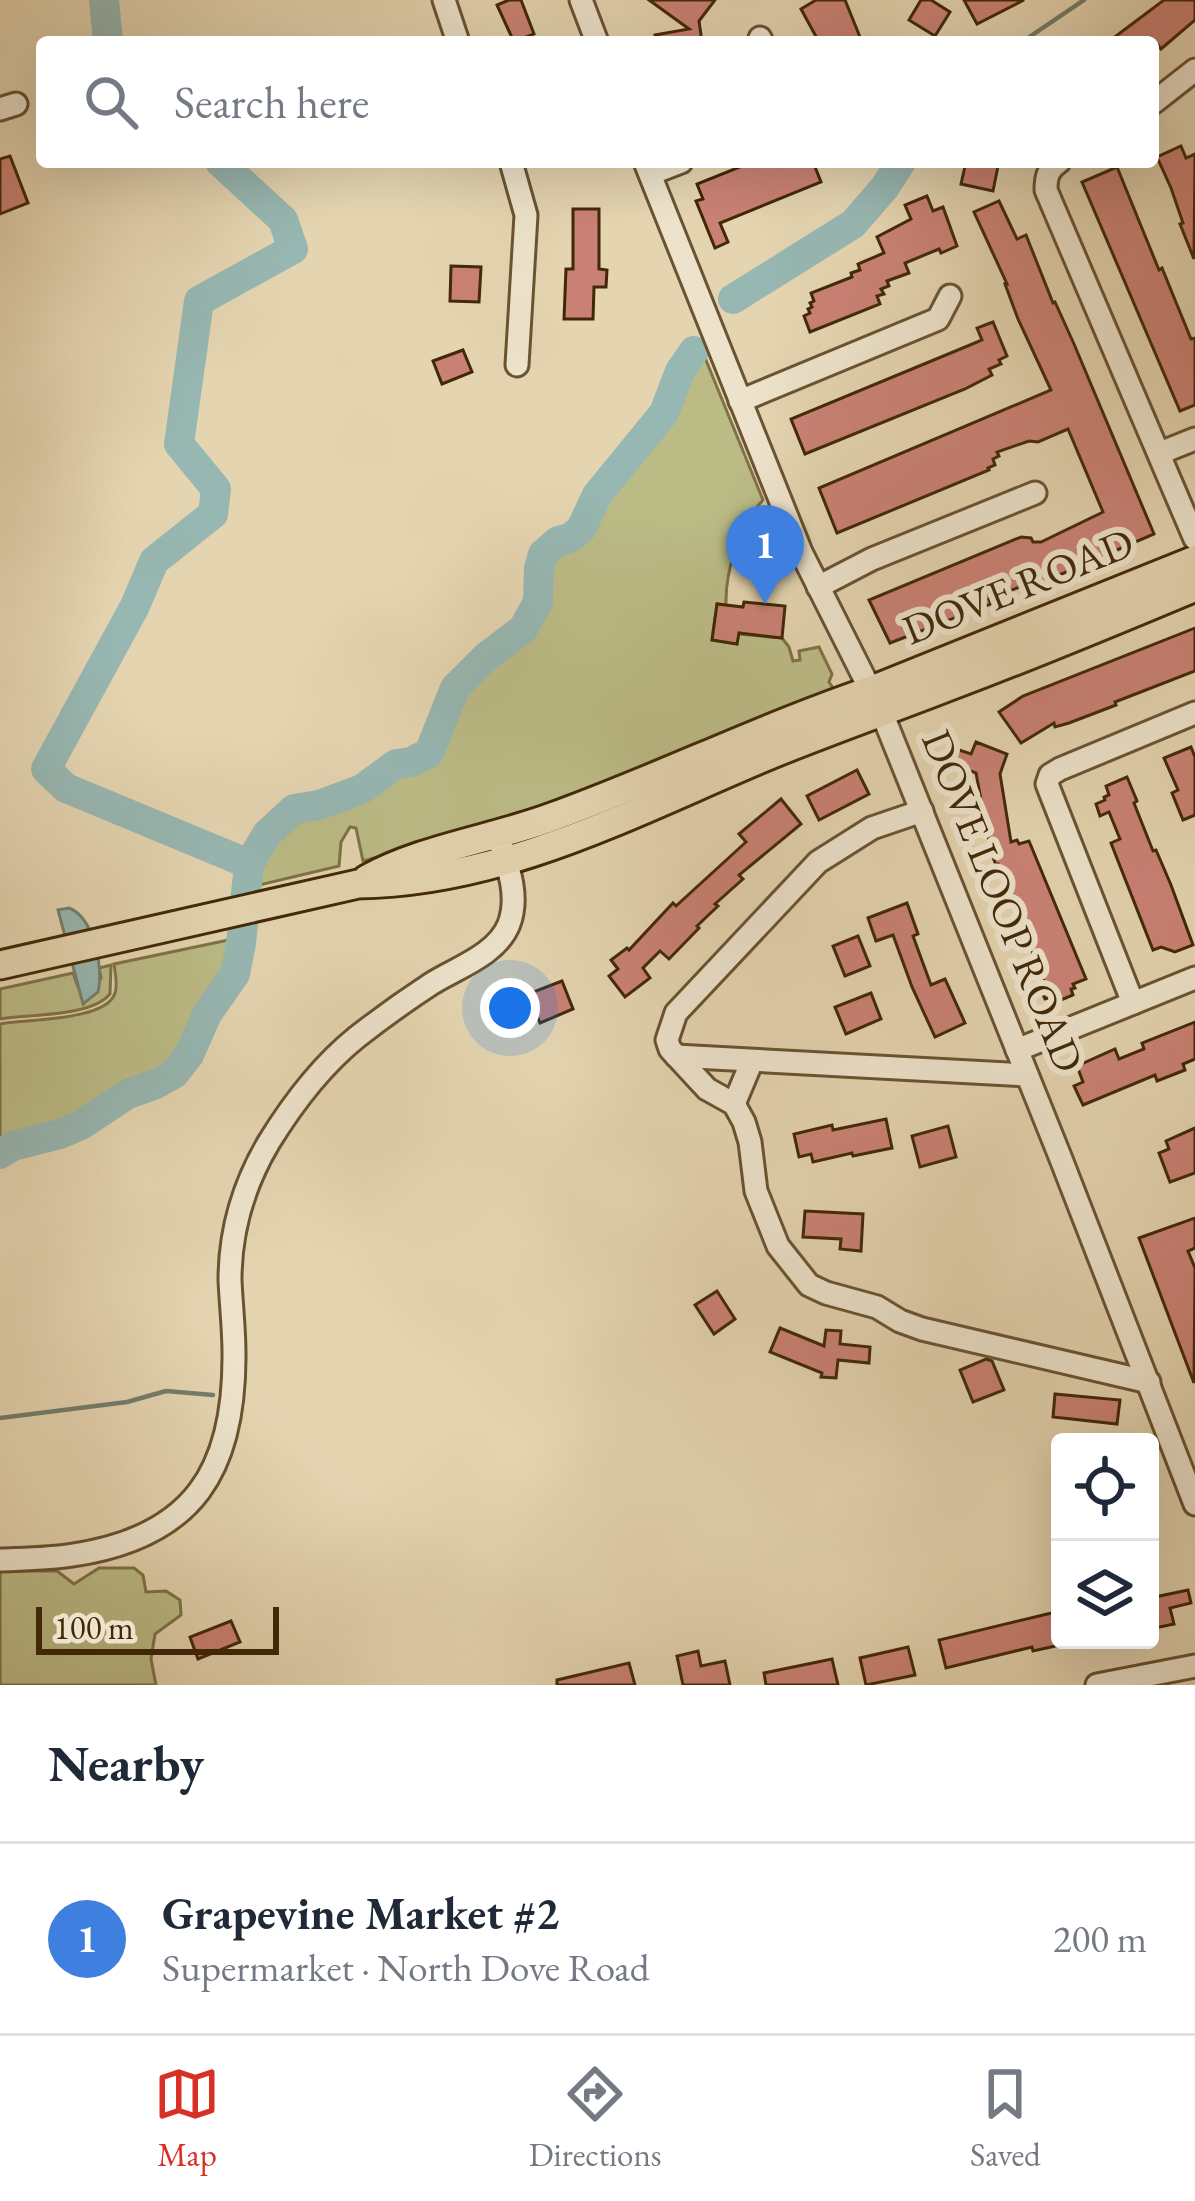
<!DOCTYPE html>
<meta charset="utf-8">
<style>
:root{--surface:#fff;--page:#f2f2f3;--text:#1f2937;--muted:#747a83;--line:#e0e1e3;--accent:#d93025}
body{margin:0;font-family:"EB Garamond",serif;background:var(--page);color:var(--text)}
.controls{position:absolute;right:36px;bottom:36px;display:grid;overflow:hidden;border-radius:12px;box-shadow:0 12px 48px #0002}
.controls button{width:108px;height:108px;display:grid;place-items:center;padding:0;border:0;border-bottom:3px solid var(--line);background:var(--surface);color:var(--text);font:60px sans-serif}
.scale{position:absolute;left:36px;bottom:30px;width:243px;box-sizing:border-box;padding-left:12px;border:6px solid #412806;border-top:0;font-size:33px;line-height:42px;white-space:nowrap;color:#412806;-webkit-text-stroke:9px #ede3cc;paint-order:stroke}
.you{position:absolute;left:510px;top:1008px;width:42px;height:42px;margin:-30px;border:9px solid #fff;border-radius:50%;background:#1a73e8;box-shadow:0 0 0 18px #1a73e833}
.badge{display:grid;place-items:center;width:78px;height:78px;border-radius:50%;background:var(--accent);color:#fff;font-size:39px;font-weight:700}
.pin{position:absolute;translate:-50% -99px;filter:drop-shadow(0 3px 6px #0008)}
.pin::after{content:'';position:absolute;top:63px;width:42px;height:36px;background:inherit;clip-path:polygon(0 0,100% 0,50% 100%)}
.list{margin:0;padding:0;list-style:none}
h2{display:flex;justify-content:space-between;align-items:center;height:156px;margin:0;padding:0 48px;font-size:51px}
h2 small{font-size:39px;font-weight:400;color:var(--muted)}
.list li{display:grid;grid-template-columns:78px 1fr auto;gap:36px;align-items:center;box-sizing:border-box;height:192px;padding:0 48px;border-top:3px solid var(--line)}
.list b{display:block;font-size:45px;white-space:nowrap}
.list p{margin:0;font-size:39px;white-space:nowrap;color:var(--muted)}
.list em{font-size:39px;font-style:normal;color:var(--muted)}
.icon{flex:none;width:66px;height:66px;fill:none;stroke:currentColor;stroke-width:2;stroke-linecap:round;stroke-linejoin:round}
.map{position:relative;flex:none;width:1195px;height:1685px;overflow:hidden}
.search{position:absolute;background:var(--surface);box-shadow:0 12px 48px #0002;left:36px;right:36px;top:36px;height:132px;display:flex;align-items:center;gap:30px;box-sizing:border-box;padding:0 42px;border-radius:12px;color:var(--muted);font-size:45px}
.sheet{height:348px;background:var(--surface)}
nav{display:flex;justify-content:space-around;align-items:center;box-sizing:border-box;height:168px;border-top:3px solid var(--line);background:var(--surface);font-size:33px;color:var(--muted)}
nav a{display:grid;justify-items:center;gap:6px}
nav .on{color:var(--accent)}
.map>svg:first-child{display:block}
.green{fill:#bbbb86;stroke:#7e7246;stroke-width:3}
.water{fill:#97b7b2;stroke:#757e6d;stroke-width:3}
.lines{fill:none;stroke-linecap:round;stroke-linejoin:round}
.stream{stroke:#757e6d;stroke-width:4.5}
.river{stroke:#97b7b2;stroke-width:30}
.building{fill:#ca8175;stroke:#412806;stroke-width:3}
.minor-casing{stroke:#6a5330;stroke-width:27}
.major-casing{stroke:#412806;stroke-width:33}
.minor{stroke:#ede3cc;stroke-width:21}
.major{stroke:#e4d4b0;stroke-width:27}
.labels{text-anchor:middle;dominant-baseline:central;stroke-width:12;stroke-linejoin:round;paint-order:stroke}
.street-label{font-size:42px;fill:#412806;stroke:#ede3cc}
</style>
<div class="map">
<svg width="1195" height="1685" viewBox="0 0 1195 1685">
<rect width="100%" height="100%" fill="#e4d4b0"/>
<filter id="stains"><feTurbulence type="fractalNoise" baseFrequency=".00167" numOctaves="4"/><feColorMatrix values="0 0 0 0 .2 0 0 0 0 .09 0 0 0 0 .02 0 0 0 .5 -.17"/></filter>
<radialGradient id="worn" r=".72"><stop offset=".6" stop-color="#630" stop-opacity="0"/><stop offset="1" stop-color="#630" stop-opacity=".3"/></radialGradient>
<g class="green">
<path d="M699,343L763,500C740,525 725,570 726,605L717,604L712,640L737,644L738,634L782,638L789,647L793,661L800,660L799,651L819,647L832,674L829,682L835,691L537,813L363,861L356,828L350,827L341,842L339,866L247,888L249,864L267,834L279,820L294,809L319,805L362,789L396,764L411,762L429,753L455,688L486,657L524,629L538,602L539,568L543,554L558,541L570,538L581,529L597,495L664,413L680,371Z"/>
<path d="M238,938L222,989L199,1013L188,1043L168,1070L128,1085L72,1120L14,1135L0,1142V1024C26,1019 107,1021 115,993C118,984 115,973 114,964Z"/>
<path d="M111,965L110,994C91,1017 30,1014 0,1019V989L73,973L84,1003L101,978L99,968Z"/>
<path d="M99,1568H134L143,1575L146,1592L166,1591L180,1600L181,1615L155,1634L151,1659L156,1685H0V1571H57L74,1584Z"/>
</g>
<path class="water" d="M69,908C94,918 104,967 98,992L83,1004L58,910Z"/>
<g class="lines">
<g class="stream">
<path d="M1022,42L1084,0"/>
<path d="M0,1418L127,1402L166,1391L213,1395"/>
</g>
<g class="river">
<path d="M104,0L108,42"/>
<path d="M733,299L853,224L885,187L901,162"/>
<path d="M249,864L267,834L294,809L319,805L362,789L396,764L411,762L429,753L455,688L486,657L523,629L538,602L539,568L543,554L558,541L570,538L581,529L597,495L664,413L680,371L694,351"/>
<path d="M0,1154L13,1146L60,1134L81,1125L128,1094L156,1084L174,1074L189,1055L207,1014L235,974L241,943L249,864L66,788L46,769L135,606L154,561L213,514L216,489L179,444L199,301L293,249L283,220L220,162"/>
</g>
</g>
<g class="building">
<path d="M509,0H521L534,34L514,42L497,5Z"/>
<path d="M649,0H715L699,21L702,42H656L655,35L689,29Z"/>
<path d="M816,0H845L862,42H819L801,9Z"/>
<path d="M921,0H931L950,12L935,36L909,20Z"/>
<path d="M964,0H1024L977,24Z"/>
<path d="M1164,0H1195V20L1161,49L1156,42H1108Z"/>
<path d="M1181,146L1186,158L1195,154L1194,259L1180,224L1183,223L1171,188L1157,157Z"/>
<path d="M10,156L28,203L0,214V159Z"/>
<path d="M752,162H813L821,182L720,223L728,242L715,248L696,201L703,199L697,184Z"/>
<path d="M966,162H988L998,166L993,191L961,184Z"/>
<path d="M1117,167L1159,270L1162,268L1191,339L1195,338V405L1180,411L1082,182Z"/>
<path d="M927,196L933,211L943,207L957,246L941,253L939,249L905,263L909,273L887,281L889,286L881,289L884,294L877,296L880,304L810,332L804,316L810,313L808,309L812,307L810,303L814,301L811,293L852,277L851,273L860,270L858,264L884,253L877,237L911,219L905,205Z"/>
<path d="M999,201L1017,239L1026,235L1053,303L1055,302L1074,344L1154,534L1034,586L1032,582L989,599L991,604L890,643L869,600L1021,537L1031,538L1033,542H1041L1103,512L1068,429L1038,442L1029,441L997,452L999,456L993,459L995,465L988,468L989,470L837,533L819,488L1051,390L1018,319L1005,284H1007L974,212Z"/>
<path d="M573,209H599V269L607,270L606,287H594L593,319H564L566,269H573Z"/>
<path d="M451,266L481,267L479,302L450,301Z"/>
<path d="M993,322L1007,356L999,360L1001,364L989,369L992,375L965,389L805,454L791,419L970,345L982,340L977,328Z"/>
<path d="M463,350L472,372L442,384L433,361Z"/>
<path d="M744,602L785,606L782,638L739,633L737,644L712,640L717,604L743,607Z"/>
<path d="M1195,628V671L1115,702L1116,705L1069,723L1055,727L1054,723L1021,743L999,712L1023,696Z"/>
<path d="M976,742L1007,754L1000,774L1011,842L1017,840L1019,844L1029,841L1086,979L1073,984L1075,988L1071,989L1073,995L1054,1003L1051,997L1045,999L1038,983L1044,981L1043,979L998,864L996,865L991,852L976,773L954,764L959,750L971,754Z"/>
<path d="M1191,747L1195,757V815L1183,820L1172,793L1178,790L1164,758Z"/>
<path d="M857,770L869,794L819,820L807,796Z"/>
<path d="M1127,777L1137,801L1134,803L1153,851L1156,850L1171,885L1193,945L1175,952L1161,947L1153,950L1111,843L1120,839L1109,812L1100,816L1096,804L1105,800L1104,797L1109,795L1106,786Z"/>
<path d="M781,799L801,824L739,875L743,879L715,904L718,906L697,926L699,928L669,959L660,951L643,968L650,978L625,997L609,976L618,969L611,960L627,948L629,950L673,903L676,906L746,842L739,834Z"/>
<path d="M907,903L918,934L913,936L931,985L945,979L965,1023L935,1037L912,987L893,935L876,941L868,918Z"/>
<path d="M858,936L870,966L845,976L833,946Z"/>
<path d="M562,981L573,1009L540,1023L528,994Z"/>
<path d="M871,993L881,1019L846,1034L835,1007Z"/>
<path d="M1195,1022V1059L1183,1064L1185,1070L1157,1081L1155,1075L1083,1105L1074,1086L1083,1082L1077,1066L1115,1049L1119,1059L1144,1049L1142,1043Z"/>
<path d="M886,1119L892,1148L853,1156L852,1153L813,1162L811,1154L799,1157L794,1134L832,1125L833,1130Z"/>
<path d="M948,1126L956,1157L920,1167L912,1136Z"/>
<path d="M1195,1128V1173L1170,1182L1159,1153L1169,1149L1166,1141Z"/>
<path d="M805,1211L863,1214L861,1251L840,1249L841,1239L803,1237Z"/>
<path d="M1195,1218V1248L1188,1251L1195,1268L1194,1383L1139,1238Z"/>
<path d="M717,1291L735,1319L714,1334L695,1305Z"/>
<path d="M780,1328L824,1346L826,1330L841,1331L840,1344L870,1347L869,1363L838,1360L836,1378L821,1377L822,1373L770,1352Z"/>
<path d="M986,1359L992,1361L1004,1390L973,1402L960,1370Z"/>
<path d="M1055,1394L1120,1400L1117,1424L1053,1417Z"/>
<path d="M1188,1590L1191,1603L1170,1608L1174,1624L1150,1629V1598Z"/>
<path d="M1060,1611V1645L1033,1651L1032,1647L946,1668L939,1640Z"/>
<path d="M231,1621L240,1642L198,1659L190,1637Z"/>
<path d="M908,1647L915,1675L866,1685L860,1658Z"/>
<path d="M698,1651L701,1666L725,1661L730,1685H683L677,1656Z"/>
<path d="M832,1659L838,1685H766L764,1673Z"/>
<path d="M629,1663L635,1685H557V1680Z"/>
</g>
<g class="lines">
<g class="minor-casing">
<g id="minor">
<path d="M444,0L458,42"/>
<path d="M581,0L597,42"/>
<path d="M760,38L762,42"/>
<path d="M1153,103L1195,70"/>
<path d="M0,109L16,104"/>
<path d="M511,162L526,215L517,365"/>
<path d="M645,162L801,552L882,713L1061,1159L1195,1504"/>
<path d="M1059,162C1048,169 1046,177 1046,190L1195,539"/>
<path d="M650,174L681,162"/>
<path d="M740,401L938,319L950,296"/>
<path d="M1160,453L1195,439"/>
<path d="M818,587L872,559L1035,493"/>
<path d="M922,811L872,828L818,862L676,1013L667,1040L670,1049L707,1089L734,1104L744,1122L750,1142L756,1191L778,1246L809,1285L826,1293L877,1307L900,1321L922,1329L1149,1382"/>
<path d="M1133,1003L1047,784L1050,775L1060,769L1195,713"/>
<path d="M1017,1050L1195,978"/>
<path d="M676,1056L1027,1075"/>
<path d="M734,1104L752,1061"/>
<path d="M0,1560C24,1559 49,1559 73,1555C194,1537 235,1470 234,1353C234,1328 231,1304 230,1280C230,1231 244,1184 269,1142C293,1103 321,1066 357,1037C380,1019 405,1001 431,984C456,968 497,955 509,924C520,895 507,864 498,836"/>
<path d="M1097,1685L1195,1666"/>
</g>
</g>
<g class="major-casing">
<g id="major">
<path d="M367,879C420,849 493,839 552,817C660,778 763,727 872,690L1195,560"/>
<path d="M0,965L358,884C507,882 637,810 772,754C831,730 891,709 950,686C1032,655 1114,621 1195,587"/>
</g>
</g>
<use href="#minor" class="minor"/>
<use href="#major" class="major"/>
</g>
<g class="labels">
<g class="street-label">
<text transform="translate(1018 586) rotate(-22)">DOVE ROAD</text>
<text transform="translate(1003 901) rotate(68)">DOVE LOOP ROAD</text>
</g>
</g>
<rect width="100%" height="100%" filter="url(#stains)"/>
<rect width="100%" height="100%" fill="url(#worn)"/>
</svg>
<div class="controls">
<button><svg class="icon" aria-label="locate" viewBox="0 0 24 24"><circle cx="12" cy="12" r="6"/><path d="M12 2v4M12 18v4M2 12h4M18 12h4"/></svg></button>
<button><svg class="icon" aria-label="layers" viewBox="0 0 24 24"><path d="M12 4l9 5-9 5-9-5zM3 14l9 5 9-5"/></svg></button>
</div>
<div class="scale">100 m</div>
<div class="you"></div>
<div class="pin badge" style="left:765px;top:604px;background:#3f7fe0">1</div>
<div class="search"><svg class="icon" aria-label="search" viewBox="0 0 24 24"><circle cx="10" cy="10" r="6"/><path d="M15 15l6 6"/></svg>Search here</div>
</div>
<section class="sheet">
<h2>Nearby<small></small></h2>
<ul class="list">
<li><span class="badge" style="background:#3f7fe0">1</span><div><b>Grapevine Market #2</b><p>Supermarket · North Dove Road</p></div><em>200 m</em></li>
</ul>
</section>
<nav>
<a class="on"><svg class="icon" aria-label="map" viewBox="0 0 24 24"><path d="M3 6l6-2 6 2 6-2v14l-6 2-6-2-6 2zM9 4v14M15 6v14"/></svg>Map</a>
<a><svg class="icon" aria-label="directions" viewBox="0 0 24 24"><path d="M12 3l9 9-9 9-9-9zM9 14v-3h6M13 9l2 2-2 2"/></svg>Directions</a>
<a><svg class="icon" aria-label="saved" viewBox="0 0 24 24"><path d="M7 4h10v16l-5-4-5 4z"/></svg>Saved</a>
</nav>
